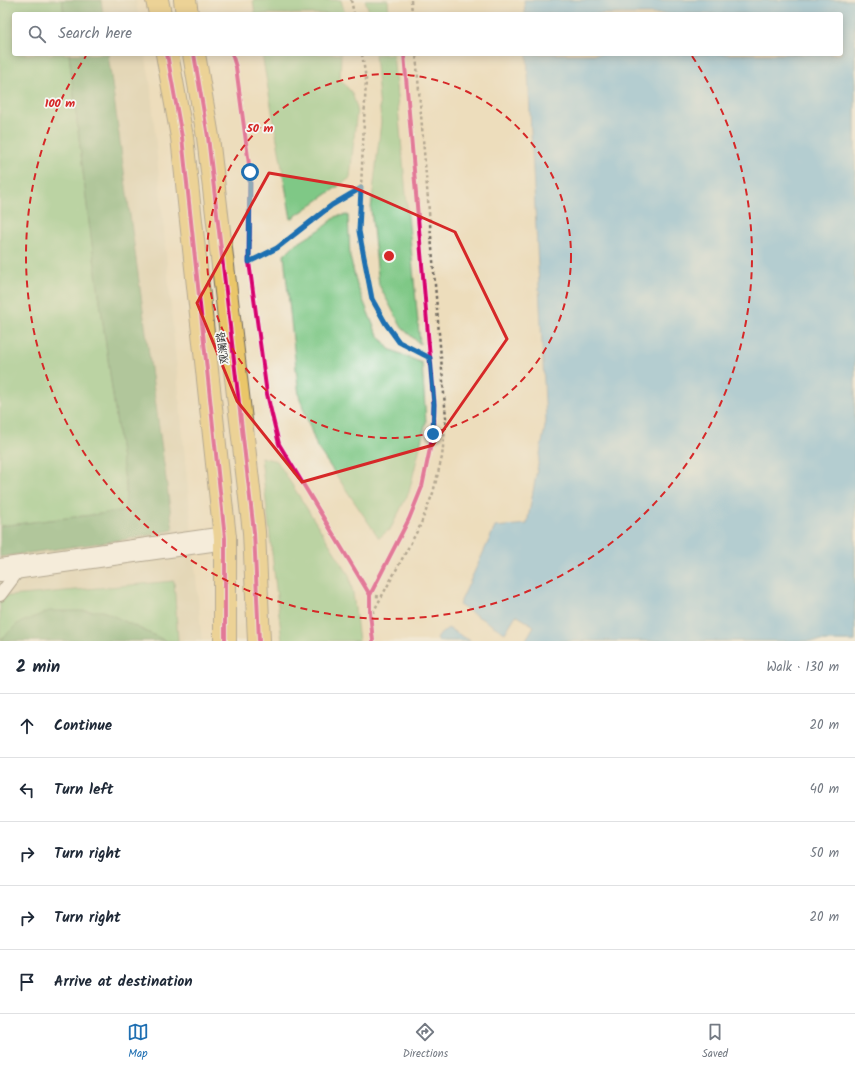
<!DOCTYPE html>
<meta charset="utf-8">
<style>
:root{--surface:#fff;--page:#f6f6f7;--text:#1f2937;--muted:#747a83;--line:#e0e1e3;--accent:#1f6fb2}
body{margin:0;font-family:Kalam,"LXGW WenKai TC",sans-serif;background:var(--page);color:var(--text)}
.stop{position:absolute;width:12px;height:12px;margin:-9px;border:3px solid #1f6fb2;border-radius:50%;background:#fff}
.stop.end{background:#1f6fb2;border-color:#fff;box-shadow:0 1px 4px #0008}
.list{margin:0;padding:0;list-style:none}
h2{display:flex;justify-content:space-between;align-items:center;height:52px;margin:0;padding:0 16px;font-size:17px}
h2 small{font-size:13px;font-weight:400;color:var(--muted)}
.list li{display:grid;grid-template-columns:26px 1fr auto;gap:12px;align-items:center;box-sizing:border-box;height:64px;padding:0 16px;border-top:1px solid var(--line)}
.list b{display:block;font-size:15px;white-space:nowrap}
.list em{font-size:13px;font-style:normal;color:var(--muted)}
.icon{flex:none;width:22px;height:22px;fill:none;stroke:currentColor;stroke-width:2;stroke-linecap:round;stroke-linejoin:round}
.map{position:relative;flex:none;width:855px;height:641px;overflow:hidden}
.search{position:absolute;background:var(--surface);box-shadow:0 2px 10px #0003;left:12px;right:12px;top:12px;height:44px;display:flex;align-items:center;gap:10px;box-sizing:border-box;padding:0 14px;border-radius:4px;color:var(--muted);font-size:15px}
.sheet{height:372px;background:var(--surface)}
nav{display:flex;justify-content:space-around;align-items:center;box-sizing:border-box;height:56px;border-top:1px solid var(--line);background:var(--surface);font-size:11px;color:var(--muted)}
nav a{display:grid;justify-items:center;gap:2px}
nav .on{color:var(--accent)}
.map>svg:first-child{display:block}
.built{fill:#d9d0b1}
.green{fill:#7fc886;stroke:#557a58}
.forest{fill:#67ac73;stroke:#496c4f}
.water{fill:#6fbae8;stroke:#4d728a}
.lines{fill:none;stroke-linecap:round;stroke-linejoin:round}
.service-casing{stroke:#6f695e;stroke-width:14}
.minor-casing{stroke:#6f695e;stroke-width:24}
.primary-casing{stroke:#6f695e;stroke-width:24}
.path{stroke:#6f695e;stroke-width:2.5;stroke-dasharray:3 3;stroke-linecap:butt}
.service{stroke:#fff;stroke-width:12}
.minor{stroke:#fff;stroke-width:22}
.primary{stroke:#eac669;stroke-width:22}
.cycleway-casing{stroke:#f6f6f2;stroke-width:6}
.cycleway{stroke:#d6006c;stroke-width:4}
.route{stroke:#1f6fb2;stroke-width:5}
.marked{fill:none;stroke:#d62828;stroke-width:3;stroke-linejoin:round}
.ring{fill:none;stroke:#d62828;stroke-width:2;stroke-dasharray:7 5}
.labels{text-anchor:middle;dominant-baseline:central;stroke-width:3.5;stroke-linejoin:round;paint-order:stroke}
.street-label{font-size:11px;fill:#2b2b2b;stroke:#f6f6f2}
.centre{fill:#d62828;stroke:#f6f6f2;stroke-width:2}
.ring-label{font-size:12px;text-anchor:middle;font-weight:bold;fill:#d62828;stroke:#f6f6f2;stroke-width:3.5;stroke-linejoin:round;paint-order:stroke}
</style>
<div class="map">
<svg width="855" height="641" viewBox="0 0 855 641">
<rect width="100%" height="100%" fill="#f6f6f2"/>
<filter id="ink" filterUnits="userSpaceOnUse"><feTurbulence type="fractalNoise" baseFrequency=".025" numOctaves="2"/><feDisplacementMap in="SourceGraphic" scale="8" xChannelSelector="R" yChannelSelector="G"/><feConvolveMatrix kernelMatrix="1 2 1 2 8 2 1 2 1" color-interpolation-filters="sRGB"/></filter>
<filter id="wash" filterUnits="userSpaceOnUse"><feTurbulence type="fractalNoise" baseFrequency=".012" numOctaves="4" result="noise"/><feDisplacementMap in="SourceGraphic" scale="16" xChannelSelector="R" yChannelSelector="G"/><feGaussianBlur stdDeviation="0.9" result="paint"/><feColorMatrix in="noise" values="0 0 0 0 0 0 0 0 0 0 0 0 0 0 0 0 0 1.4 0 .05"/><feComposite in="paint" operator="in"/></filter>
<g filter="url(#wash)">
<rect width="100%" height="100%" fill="#edddbc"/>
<path class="built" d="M0,0H136L138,14H14V54H145L150,80L202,641H0Z"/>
<g class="green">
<path d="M0,0H62L64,14H14V54H69L89,222L126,489L125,511L0,526Z"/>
<path d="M253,0H341L345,14H255Z"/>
<path d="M365,0H388L389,14H370Z"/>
<path d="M262,54H341L340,79L352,93L357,108L350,178L291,219Z"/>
<path d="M375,54H393L420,344L402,328L379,285L371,209L381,122Z"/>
<path d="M348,215L350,257L357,285L376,332L389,349L422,363L426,422L409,492L391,528L379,538L317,447L299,396L284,255L292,247L321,229L337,216Z"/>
<path d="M261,457L277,461L349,575L353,593L359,641H282Z"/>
<path d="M174,581L178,641H166L103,611L3,637L0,640V597Z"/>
</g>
<g class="forest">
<path d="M62,0H101L103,14H64Z"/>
<path d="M69,54H108L173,530L135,538L0,557V526L125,511L126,489L89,222Z"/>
<path d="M49,611H103L166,641H0L17,624Z"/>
</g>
<g class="water">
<path d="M524,0H855V641H525L534,626L516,615L505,633L459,605L495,527L527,524L546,421L527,54H841V14H525Z"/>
<path d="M448,628L471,641H438L437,637Z"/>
</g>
</g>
<g filter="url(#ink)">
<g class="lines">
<g class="service-casing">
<path id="service" d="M0,595L21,567"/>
</g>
<g class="minor-casing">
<path id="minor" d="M0,570L225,538"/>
</g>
<g class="primary-casing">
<g id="primary">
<path d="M157,0L160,14"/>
<path d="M185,0L187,14"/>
<path d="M167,54L182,137L225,538V641"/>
<path d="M194,54L208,137L254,532L259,641"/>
</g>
</g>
<g class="path">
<path d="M351,0L354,14"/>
<path d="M411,0L412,14"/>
<path d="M362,54L366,79L359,231L372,299L386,324L399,342L430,358"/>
<path d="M249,262L277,248L332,205L361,188"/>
<path d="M370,595L383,597"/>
<path d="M370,618L420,526L433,493L442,457L446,418L416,54"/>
</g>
<use href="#service" class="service"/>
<use href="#minor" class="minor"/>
<use href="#primary" class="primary"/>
<g class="cycleway-casing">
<g id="cycleway">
<path d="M167,54L182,137L225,538V641"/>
<path d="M194,54L208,137L254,532L259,641"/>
<path d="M232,54L236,67L250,172L249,262L267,394L279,444L370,595"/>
<path d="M373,641L370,613V595L409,519L422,487L433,434L434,404L404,54"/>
</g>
</g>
<use href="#cycleway" class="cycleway"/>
</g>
</g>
<g class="lines" filter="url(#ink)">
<path class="route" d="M250,172L249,262L277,248L332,205L361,188L359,231L372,299L386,324L399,342L430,358L434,404L433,434"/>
</g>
<path d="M0 0H855V641H0ZM269,173L353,187L455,232L507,339L433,445L302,482L237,401L197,303Z" fill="#edddbc" fill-opacity=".55" fill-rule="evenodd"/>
<path class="marked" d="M269,173L353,187L455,232L507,339L433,445L302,482L237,401L197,303Z"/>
<g class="ring">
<circle cx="389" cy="256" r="182"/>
<path d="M692 56A363 363 0 1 1 86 56"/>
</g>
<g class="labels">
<g class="street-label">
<text transform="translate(223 348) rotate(-97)">观澜路</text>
</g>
</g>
<circle cx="389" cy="256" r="6" class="centre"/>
<g class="ring-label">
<text x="60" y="107">100 m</text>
<text x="260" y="132">50 m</text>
</g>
</svg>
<div class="stop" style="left:250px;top:172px"></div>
<div class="stop end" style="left:433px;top:434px"></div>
<div class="search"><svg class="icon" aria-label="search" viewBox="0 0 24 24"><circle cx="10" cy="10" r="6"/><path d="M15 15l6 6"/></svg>Search here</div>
</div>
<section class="sheet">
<h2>2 min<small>Walk · 130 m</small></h2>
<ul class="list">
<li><svg class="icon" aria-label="ahead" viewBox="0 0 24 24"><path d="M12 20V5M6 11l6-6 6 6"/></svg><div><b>Continue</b></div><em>20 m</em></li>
<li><svg class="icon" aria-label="left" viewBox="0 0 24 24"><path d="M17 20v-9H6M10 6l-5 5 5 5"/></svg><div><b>Turn left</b></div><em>40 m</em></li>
<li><svg class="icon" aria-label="right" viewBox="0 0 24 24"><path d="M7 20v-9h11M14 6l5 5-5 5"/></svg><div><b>Turn right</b></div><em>50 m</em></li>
<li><svg class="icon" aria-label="right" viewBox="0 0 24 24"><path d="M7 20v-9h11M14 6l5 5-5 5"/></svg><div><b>Turn right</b></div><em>20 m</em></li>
<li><svg class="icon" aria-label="arrive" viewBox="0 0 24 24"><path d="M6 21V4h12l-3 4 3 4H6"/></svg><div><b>Arrive at destination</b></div></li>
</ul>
</section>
<nav>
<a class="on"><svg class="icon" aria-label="map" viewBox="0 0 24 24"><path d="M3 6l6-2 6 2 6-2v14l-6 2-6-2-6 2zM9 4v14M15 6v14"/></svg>Map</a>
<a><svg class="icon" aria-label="directions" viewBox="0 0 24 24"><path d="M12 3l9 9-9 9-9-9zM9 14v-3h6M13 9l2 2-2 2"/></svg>Directions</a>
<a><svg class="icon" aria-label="saved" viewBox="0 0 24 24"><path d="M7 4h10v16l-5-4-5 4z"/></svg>Saved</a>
</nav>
